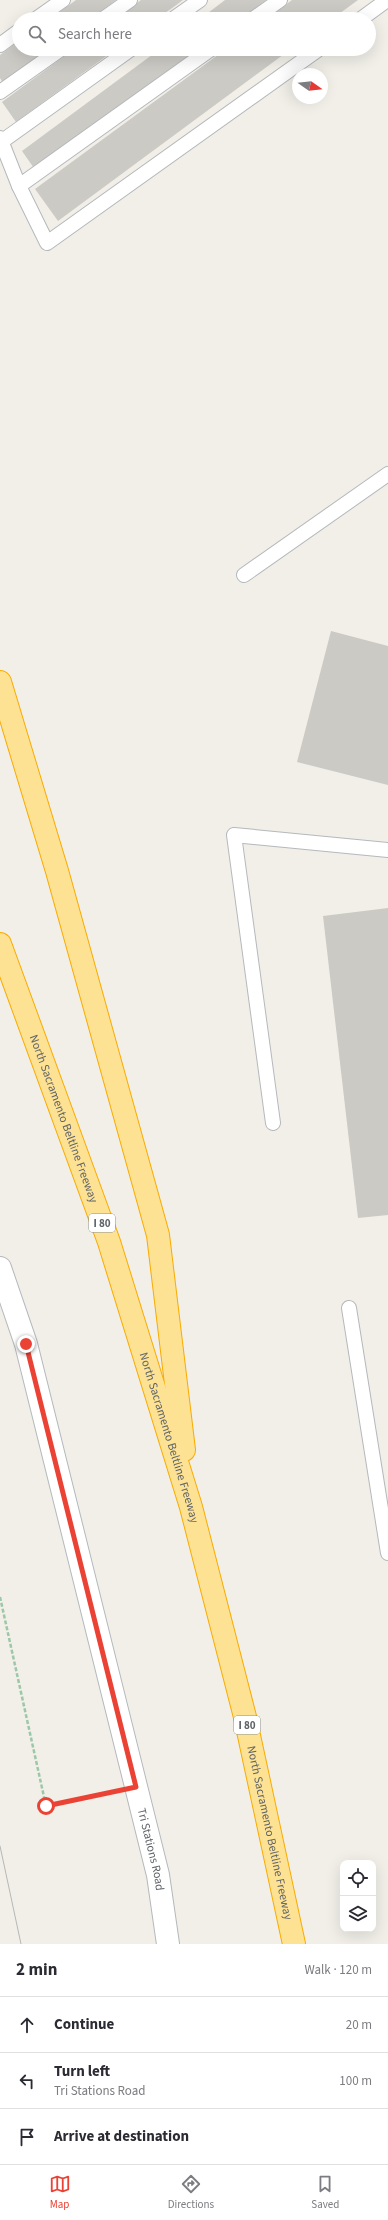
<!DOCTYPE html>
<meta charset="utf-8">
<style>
:root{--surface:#fff;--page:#f2f2f3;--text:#2b2b33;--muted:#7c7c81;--line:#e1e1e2;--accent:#ea4335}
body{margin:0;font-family:"Source Sans 3",sans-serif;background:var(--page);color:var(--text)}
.controls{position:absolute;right:12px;bottom:12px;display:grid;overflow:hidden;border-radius:8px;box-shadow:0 4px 16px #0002}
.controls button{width:36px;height:36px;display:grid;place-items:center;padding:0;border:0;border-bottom:1px solid var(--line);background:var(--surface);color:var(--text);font:20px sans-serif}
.compass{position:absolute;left:292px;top:68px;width:36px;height:36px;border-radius:50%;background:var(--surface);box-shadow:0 4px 16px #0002;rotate:104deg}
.stop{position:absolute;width:12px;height:12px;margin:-9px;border:3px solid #ea4335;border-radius:50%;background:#fff}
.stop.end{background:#ea4335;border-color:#fff;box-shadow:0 1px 4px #0008}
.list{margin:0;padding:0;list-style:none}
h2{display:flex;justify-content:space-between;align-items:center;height:52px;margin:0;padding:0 16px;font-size:17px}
h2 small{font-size:13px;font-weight:400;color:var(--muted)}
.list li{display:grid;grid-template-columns:26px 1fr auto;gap:12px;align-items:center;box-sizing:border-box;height:56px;padding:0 16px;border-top:1px solid var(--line)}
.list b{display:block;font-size:15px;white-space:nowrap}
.list p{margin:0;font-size:13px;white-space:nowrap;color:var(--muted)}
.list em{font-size:13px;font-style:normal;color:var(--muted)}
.icon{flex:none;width:22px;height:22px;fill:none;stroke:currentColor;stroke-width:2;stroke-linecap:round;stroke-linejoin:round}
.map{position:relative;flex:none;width:388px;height:1944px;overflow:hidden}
.search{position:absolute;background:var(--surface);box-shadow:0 4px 16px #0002;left:12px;right:12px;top:12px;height:44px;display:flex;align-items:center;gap:10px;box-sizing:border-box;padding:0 14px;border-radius:22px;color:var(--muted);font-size:15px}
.sheet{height:220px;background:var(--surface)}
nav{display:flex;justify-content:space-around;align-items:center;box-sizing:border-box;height:56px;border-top:1px solid var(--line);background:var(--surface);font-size:11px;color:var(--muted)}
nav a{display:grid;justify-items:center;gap:2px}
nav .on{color:var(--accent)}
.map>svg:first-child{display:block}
.building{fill:#cccac5}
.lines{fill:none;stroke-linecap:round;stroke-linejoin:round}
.lane-casing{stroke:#b5b8bc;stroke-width:16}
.street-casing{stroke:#b5b8bc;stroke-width:24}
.highway-casing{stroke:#f9ab00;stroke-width:24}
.path{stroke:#9cc7a9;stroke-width:2.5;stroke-dasharray:4 2;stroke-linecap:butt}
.lane{stroke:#fff;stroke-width:14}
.street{stroke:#fff;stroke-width:22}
.highway{stroke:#fde293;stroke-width:22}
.tram{stroke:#b6b7b8;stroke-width:1}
.route{stroke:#ea4335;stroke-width:5}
.labels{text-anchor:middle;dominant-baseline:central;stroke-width:3.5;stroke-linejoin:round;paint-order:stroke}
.shield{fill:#fff;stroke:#8f9295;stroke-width:1}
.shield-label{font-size:11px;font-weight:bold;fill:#5f6368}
.street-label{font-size:12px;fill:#5f6368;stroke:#fff}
</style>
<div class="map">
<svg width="388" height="1944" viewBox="0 0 388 1944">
<rect width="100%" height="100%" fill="#f1efe8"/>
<g class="building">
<path d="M76,0H116L90,19H50Z"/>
<path d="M141,0H183L157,19H115Z"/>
<path d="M225,0H266L241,19H200Z"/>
<path d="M292,0H358L332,19H267Z"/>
<path d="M19,41V49H49L3,83L0,78V55Z"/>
<path d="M74,49H116L16,122L2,102Z"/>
<path d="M160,49H200L36,171L22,151Z"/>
<path d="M226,49H291L58,221L35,189Z"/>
<path d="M331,631L388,646V785L297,762Z"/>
<path d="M388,908V1215L358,1218L323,916Z"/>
</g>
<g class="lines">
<g class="lane-casing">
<g id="lane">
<path d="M36,19L63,0"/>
<path d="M103,19L130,0"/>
<path d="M173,19L200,0"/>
<path d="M253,19L280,0"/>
<path d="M361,19L387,0"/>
<path d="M0,45L19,31"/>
<path d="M0,92L61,49"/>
<path d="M0,138L19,186L47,243L319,49"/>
<path d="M1,142L131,49"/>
<path d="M19,186L211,49"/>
<path d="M244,575L388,474"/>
<path d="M273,1123L234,835L388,850"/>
<path d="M349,1308L388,1553"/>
</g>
</g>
<g class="street-casing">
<g id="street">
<path id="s1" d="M0,1268L26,1344L158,1875L168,1944"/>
</g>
</g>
<g class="highway-casing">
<g id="highway">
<path d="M0,682L57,871L158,1235L184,1450"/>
<path id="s2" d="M0,944L109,1242L191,1507L245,1717L294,1944"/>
</g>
</g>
<path class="path" d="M0,1597L46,1806L110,1792"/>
<use href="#lane" class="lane"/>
<use href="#street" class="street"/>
<use href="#highway" class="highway"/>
<path class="tram" d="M0,1846L21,1944"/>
</g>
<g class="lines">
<path class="route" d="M26,1344L136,1787L46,1806"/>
</g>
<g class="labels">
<g class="shield">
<rect x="89" y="1214" width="26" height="18" rx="3"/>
<rect x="234" y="1716" width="26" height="18" rx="3"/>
</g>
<g class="shield-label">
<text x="102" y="1223">I 80</text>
<text x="247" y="1725">I 80</text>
</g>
<g class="street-label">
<text stroke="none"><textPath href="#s2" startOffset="186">North Sacramento Beltline Freeway</textPath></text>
<text stroke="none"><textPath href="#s2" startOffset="522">North Sacramento Beltline Freeway</textPath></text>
<text stroke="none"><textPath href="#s2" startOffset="930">North Sacramento Beltline Freeway</textPath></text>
<text stroke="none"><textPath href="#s1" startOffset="601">Tri Stations Road</textPath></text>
</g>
</g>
</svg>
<div class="controls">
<button><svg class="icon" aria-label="locate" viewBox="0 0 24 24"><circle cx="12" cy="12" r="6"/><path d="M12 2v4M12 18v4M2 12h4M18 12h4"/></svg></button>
<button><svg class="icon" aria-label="layers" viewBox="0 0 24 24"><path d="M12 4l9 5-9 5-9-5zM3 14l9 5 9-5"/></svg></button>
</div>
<svg class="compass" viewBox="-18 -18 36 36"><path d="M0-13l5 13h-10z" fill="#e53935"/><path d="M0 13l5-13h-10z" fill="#7c7c81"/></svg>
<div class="stop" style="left:46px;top:1806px"></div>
<div class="stop end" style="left:26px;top:1344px"></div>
<div class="search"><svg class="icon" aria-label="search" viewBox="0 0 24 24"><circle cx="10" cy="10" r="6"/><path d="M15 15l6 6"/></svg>Search here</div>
</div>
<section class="sheet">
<h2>2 min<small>Walk · 120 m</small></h2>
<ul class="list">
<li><svg class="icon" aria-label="ahead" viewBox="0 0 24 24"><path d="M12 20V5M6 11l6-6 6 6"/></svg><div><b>Continue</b></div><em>20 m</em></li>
<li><svg class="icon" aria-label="left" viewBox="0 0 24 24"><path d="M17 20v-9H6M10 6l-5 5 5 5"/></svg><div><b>Turn left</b><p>Tri Stations Road</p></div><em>100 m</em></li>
<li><svg class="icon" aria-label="arrive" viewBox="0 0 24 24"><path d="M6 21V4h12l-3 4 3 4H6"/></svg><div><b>Arrive at destination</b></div></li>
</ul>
</section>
<nav>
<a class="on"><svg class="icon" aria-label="map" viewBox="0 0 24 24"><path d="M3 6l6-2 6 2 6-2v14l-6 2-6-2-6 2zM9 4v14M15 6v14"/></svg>Map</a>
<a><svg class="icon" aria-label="directions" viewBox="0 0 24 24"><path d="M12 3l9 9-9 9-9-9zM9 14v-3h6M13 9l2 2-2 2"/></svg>Directions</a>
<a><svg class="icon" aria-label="saved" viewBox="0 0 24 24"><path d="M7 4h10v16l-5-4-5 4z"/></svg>Saved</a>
</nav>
